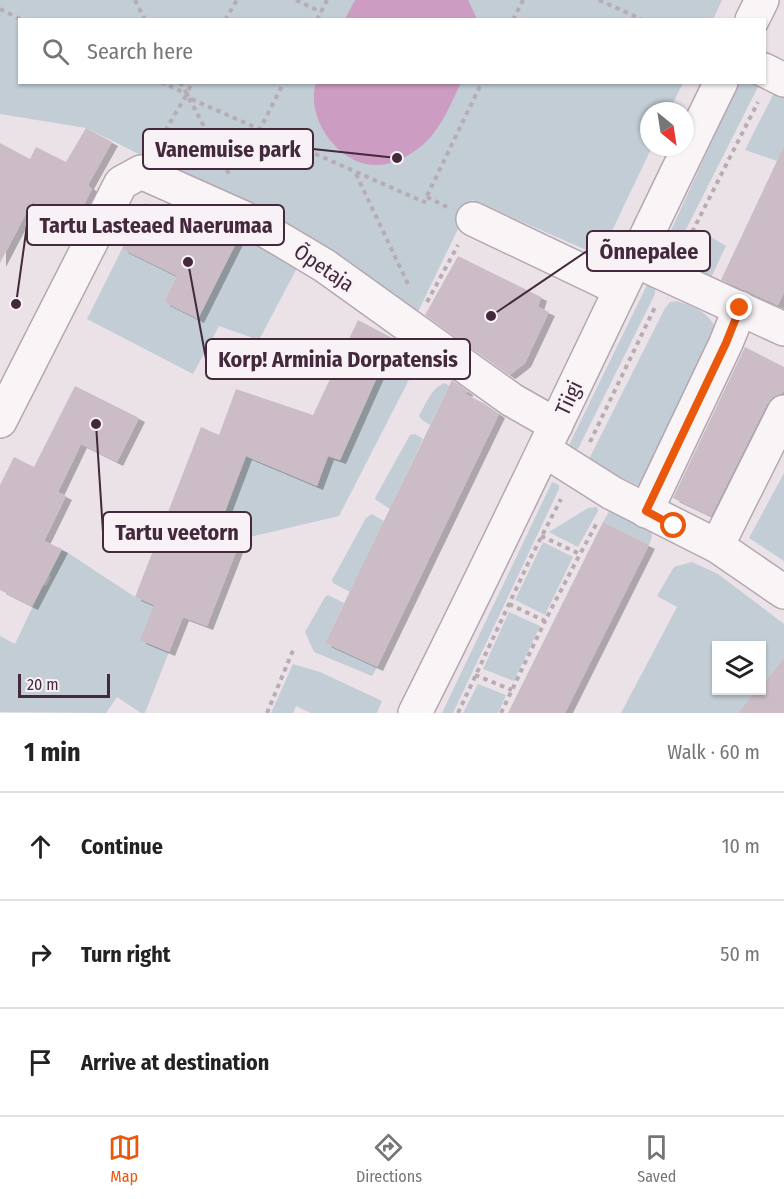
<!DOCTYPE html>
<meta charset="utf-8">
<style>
:root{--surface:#fff;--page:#f2f2f2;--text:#222;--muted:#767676;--line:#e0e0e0;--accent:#ea580c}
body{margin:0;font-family:"Fira Sans Condensed",sans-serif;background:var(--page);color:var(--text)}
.controls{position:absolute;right:18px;bottom:18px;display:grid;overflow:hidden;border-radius:0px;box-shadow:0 2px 4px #0004}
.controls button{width:54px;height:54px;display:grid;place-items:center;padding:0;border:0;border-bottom:2px solid var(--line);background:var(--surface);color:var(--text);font:30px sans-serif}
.compass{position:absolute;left:640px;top:102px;width:54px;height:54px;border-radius:50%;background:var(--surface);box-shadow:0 2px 4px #0004;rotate:150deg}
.scale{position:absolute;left:18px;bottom:15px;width:92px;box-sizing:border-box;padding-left:6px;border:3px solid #43293b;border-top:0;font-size:16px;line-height:21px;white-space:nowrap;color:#43293b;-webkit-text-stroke:4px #f8f2f6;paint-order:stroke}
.stop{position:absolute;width:18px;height:18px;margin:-14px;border:4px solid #ea580c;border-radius:50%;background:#fff}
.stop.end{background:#ea580c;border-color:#fff;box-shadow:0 2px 6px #0008}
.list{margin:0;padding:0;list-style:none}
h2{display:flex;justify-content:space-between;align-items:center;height:78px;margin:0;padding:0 24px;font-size:26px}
h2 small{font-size:20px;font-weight:400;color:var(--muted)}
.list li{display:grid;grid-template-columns:39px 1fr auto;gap:18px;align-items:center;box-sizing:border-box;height:108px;padding:0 24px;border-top:2px solid var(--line)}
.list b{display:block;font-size:22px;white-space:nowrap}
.list em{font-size:20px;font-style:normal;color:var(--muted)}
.icon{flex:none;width:33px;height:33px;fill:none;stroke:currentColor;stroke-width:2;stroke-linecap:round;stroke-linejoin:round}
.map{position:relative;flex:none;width:784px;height:713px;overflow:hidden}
.search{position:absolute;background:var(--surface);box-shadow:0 2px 4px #0004;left:18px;right:18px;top:18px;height:66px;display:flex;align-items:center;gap:15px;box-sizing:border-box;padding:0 21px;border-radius:0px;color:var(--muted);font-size:22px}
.sheet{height:402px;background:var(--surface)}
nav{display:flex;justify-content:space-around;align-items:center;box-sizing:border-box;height:84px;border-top:2px solid var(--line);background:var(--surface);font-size:16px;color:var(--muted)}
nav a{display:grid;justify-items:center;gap:3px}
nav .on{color:var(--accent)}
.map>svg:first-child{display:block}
.green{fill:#c2cdd5}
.water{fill:#cc9cc2}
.building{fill:#cbbcc6;filter:url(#shadow)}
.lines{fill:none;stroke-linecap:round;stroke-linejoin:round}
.minor-casing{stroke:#b5a7b1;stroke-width:36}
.path{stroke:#b7acb3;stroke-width:4;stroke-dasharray:4.5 4.5;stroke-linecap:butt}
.minor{stroke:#f9f5f7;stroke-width:33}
.route{stroke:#ea580c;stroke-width:8}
.labels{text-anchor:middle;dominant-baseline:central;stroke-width:5;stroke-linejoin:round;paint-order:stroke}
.street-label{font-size:21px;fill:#43293b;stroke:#f8f2f6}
.leader{fill:none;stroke:#43293b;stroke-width:2}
.callout-dot{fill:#43293b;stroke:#f8f2f6;stroke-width:2}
.callout{fill:#f8f2f6;stroke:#43293b;stroke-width:2}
.callout-label{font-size:22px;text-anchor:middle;font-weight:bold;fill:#43293b}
</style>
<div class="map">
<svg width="784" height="713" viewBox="0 0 784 713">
<defs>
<filter id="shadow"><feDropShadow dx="6" dy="4" stdDeviation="0" flood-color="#0004"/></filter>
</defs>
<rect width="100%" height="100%" fill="#ebe2e8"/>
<g class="green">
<path d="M0,0H722L713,20H20V82L683,83L669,111H649V147H652L600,256L472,200L414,320L201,186L115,142L86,128L0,114Z"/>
<path d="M739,83H760L666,269L655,265Z"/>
<path d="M776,89L784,93V146L777,161L745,150Z"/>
<path d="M703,232L726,246L709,282L683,273Z"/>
<path d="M240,236L298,266L259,340L219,326L193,374L87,319L122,249L177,276L164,302L198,318Z"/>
<path d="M647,285L655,286V294L579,447L575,451L569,447V445Z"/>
<path d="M677,301C692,306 708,312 715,327L644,488L591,464L589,459L665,308L670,302Z"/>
<path d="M390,349L415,368L339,516L241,539L218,530L247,452L252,459L317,485L328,456L340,460Z"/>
<path d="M445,383L449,386L430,425L422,420L419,416C426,404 431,388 445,383Z"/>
<path d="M415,434L423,439L390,509L376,500L375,498L410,435Z"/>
<path d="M784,473V561L749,538Z"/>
<path d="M552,482L559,485V489L453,713H442Z"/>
<path d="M597,507L598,511L578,547L549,532L588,508Z"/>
<path d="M611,508L651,532L652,537L649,545L603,522Z"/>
<path d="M372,514L384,521L350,592L333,583L332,580L366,518Z"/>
<path d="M543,542L573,557L545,615L515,600Z"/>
<path d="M62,549L135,597L154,605L169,652L145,713H141L117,697L106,713L0,712V636L15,644L43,585L46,586L51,577L49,575Z"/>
<path d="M692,562L718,574L784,624V658L762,685V646H716V690L757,691L738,713H621L677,607L657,596L674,567Z"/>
<path d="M328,595L344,603L325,643L377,667L372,676L314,652L305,632L325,597Z"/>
<path d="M509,612L540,626L514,681L483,669Z"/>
<path d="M293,664L320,672L382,701L377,713H311L296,706L293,713H271Z"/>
<path d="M478,684L506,695L498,713H463Z"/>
</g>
<g class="water">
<path d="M355,0H468L477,19H345Z"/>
<path d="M316,83V82L461,83C450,105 440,132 419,148C407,157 392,165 377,165C339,166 305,118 316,83Z"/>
</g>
<g class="building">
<path d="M86,128L112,142L88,185L92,189L74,224L32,202L0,263V143L30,159L36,147L66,162Z"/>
<path d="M784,146V292L778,305L721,280Z"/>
<path d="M145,203L199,230L203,220L239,237L198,319L164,302L177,276L122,249Z"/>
<path d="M458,256L541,297L538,307L549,312L525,363L511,374L509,375L425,315Z"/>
<path d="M358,320L394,339L340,460L328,456L317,486L246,456L218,530L241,539L207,626L183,617L169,652L140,640L154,605L135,597L201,427L219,435L236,389L313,415Z"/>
<path d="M745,347L784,367V390L782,393L773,397L767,404L711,516L673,498Z"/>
<path d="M452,380L468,392L464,393L483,403L499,414L377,667L325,643Z"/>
<path d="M75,386L139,418L117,462L81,444L58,492L66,496L44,541L62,549L32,606L0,590V485L14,457L34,467Z"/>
<path d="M603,522L649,545L565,713H508Z"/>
<path d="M784,658V713H738L757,690H762V685Z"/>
</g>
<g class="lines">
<g class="minor-casing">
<g id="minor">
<path d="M752,20L762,0"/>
<path d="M764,70L784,80"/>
<path d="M473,219L620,289"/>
<path d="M634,260L784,329"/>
<path d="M0,421L121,183L141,172L244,218L285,242L325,266L512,400L556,425"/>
<path d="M544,450L612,493L717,546L784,592"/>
<path d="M646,511L726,343L740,308"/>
<path d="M717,546L784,412"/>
<path d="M415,713C520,504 618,292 721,82"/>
</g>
</g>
<g class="path">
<path d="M135,0L145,20"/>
<path d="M296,0L321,12"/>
<path d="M599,0L643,20"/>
<path d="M0,9L22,20"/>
<path d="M225,20L237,0"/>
<path d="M317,20L327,0"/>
<path d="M513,20L523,0"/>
<path d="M161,82L187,94L189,98L424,202L482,82"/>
<path d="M180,82L187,94L192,82"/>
<path d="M189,98L230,176"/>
<path d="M259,131L284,82"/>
<path d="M156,146L187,94"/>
<path d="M356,174L408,284"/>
<path d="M427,197L447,207"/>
<path d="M684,248L758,102"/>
<path d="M427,302L458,245"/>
<path d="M590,442L656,305"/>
<path d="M541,536L580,554L598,521"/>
<path d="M509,604L545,621L580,554"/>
<path d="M475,675L512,690"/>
<path d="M267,713L294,648"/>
<path d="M458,713L532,555L561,499"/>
<path d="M501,713L545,621"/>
</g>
<use href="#minor" class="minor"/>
</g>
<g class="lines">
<path class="route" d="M674,526L646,511L726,343L740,308"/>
</g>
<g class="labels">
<g class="street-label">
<text transform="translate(324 268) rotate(34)">Õpetaja</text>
<text transform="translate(569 398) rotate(-65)">Tiigi</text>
</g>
</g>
<path class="leader" d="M397 158L313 149M16 304L27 225M491 316L587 251M188 262L206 359M96 424L103 532"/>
<g class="callout-dot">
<circle cx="397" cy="158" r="6"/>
<circle cx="16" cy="304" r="6"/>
<circle cx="491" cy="316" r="6"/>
<circle cx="188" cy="262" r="6"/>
<circle cx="96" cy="424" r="6"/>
</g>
<g class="callout">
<rect x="143" y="129" width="170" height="40" rx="6"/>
<rect x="27" y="205" width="257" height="40" rx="6"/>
<rect x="587" y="231" width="123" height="40" rx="6"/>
<rect x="206" y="339" width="264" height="40" rx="6"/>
<rect x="103" y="512" width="148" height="40" rx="6"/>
</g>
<g class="callout-label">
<text x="228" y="157">Vanemuise park</text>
<text x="156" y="233">Tartu Lasteaed Naerumaa</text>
<text x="649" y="259">Õnnepalee</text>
<text x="338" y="367">Korp! Arminia Dorpatensis</text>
<text x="177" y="540">Tartu veetorn</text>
</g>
</svg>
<div class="controls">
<button><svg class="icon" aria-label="layers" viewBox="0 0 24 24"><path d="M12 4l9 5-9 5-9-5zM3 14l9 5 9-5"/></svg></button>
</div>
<svg class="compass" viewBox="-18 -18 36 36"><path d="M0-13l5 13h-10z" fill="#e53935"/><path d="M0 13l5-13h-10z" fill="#767676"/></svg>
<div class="scale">20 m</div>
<div class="stop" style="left:674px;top:526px"></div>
<div class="stop end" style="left:740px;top:308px"></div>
<div class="search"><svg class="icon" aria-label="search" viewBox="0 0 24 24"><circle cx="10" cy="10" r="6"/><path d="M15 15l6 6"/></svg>Search here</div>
</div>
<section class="sheet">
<h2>1 min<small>Walk · 60 m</small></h2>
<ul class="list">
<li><svg class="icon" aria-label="ahead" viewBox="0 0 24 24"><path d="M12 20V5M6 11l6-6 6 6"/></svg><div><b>Continue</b></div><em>10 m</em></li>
<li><svg class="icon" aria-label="right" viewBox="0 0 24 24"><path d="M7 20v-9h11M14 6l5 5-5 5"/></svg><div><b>Turn right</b></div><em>50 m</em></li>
<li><svg class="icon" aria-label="arrive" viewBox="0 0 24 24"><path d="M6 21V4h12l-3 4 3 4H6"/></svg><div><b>Arrive at destination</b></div></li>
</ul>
</section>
<nav>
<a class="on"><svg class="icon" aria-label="map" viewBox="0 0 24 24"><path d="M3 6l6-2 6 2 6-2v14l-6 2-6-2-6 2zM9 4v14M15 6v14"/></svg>Map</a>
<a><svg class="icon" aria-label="directions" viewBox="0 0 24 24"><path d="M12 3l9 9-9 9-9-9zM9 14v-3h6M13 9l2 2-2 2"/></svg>Directions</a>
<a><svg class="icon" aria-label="saved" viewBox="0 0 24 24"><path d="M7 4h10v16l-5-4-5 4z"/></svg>Saved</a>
</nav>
